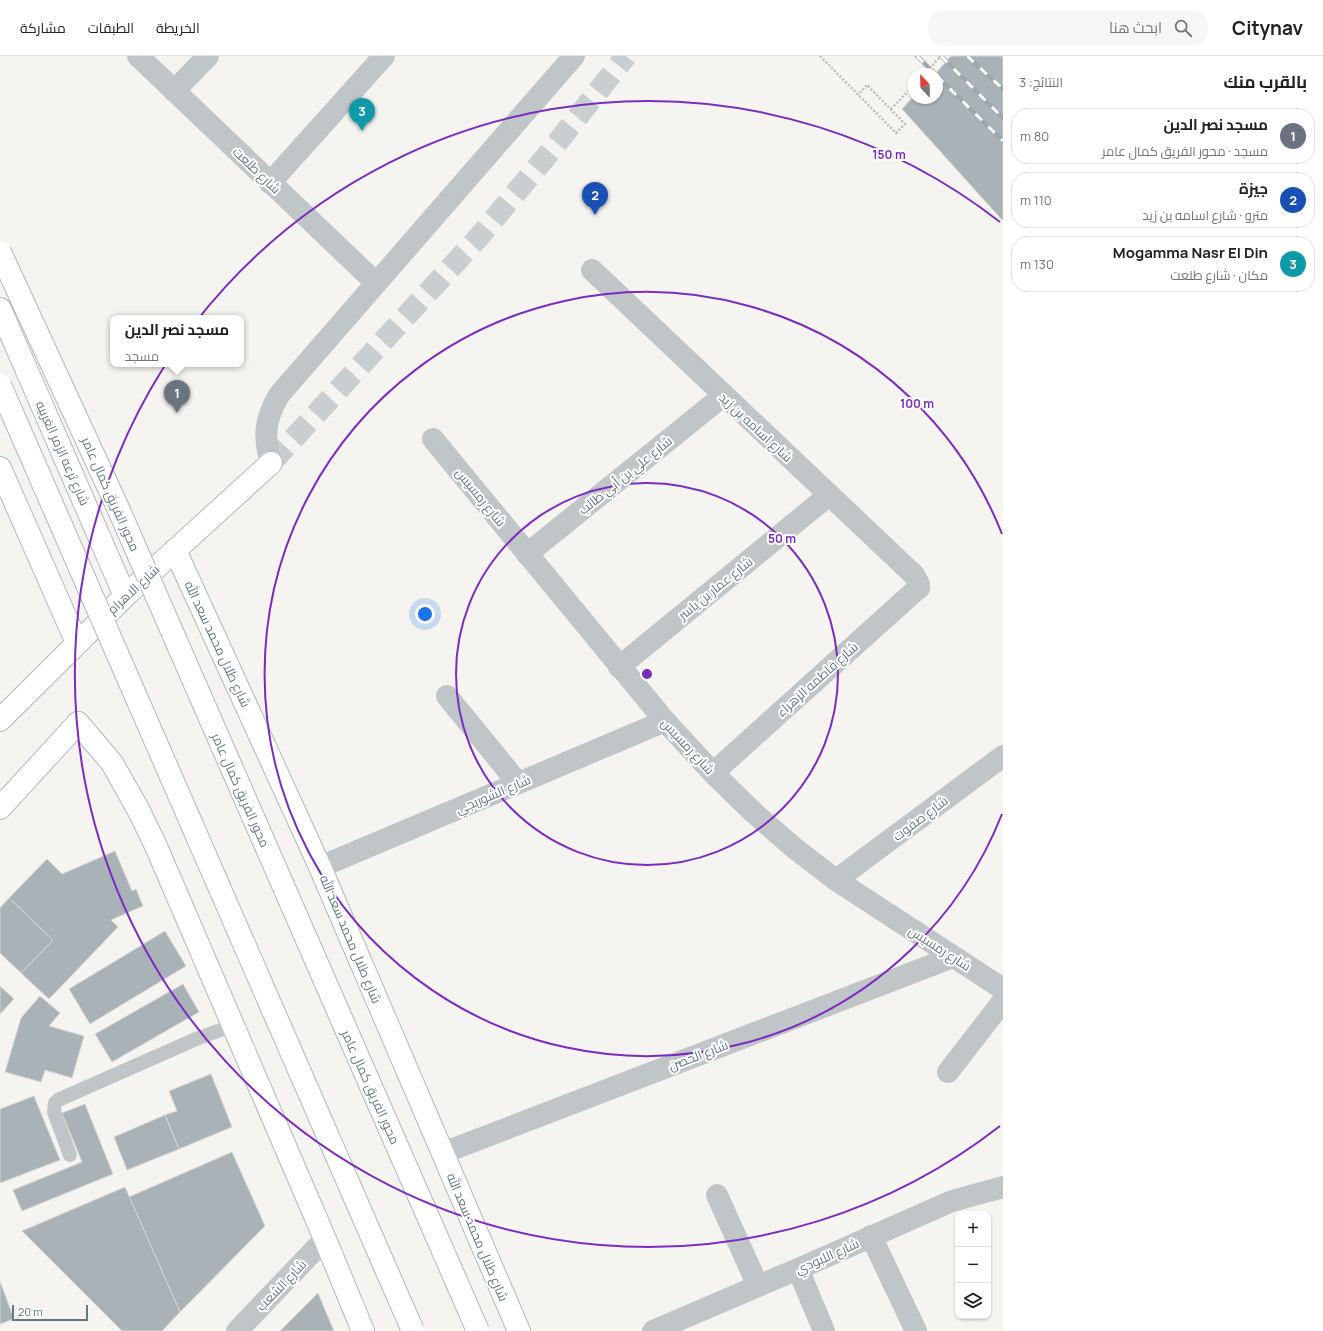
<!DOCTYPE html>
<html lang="ar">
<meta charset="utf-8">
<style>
:root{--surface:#fff;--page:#f6f6f6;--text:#202124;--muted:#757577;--line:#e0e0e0;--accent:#e63220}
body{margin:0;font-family:Manrope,Cairo,sans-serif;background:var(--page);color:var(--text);direction:rtl}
.controls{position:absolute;right:12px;bottom:12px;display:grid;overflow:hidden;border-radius:8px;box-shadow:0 1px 3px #0004}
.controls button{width:36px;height:36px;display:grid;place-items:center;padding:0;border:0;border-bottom:1px solid var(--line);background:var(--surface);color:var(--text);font:20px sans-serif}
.compass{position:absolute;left:907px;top:12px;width:36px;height:36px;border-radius:50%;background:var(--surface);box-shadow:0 1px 3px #0004;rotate:338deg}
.scale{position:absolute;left:12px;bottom:10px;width:76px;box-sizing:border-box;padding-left:4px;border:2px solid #637983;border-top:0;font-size:11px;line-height:14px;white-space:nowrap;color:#637983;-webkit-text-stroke:3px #fff;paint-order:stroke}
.you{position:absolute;left:425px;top:558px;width:14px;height:14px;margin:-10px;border:3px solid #fff;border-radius:50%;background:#1a73e8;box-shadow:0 0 0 6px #1a73e833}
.badge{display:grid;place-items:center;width:26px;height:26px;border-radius:50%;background:var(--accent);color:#fff;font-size:13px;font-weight:700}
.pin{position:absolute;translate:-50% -33px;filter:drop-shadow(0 1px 2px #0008)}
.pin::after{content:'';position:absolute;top:21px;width:14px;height:12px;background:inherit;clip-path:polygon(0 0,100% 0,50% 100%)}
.popup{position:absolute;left:110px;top:259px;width:134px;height:52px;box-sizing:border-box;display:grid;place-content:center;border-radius:8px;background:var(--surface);filter:drop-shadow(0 1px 3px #0005);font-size:13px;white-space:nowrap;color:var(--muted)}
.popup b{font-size:15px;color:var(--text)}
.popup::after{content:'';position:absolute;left:50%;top:100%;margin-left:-8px;border:8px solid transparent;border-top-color:var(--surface)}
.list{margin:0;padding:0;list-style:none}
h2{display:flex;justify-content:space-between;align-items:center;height:52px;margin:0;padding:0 16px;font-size:17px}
h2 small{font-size:13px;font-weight:400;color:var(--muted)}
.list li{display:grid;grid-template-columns:26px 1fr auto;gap:12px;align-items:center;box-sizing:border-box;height:56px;margin:0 8px 8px;padding:0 8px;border:1px solid var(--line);border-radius:16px}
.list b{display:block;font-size:15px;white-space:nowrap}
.list p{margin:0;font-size:13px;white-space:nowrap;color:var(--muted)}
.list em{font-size:13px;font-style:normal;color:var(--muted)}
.icon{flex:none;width:22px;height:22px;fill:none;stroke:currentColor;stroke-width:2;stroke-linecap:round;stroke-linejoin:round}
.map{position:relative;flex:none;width:1003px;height:1275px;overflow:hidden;direction:ltr}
header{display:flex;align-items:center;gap:24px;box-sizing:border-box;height:56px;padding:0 20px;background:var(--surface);border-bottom:1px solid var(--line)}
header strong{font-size:19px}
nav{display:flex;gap:22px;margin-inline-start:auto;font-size:14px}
.search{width:280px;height:36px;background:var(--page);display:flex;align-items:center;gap:10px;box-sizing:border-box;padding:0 14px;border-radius:16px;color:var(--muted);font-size:15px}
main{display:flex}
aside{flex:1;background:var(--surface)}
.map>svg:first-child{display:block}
.building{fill:#a9b3b7;stroke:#d6d6d4}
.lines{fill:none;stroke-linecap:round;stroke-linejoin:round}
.primary-tunnel{stroke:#c9cfd0;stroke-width:22;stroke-dasharray:22 11;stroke-linecap:butt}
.secondary-casing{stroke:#b2b9bc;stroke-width:24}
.primary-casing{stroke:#b1b7ba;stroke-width:24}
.path{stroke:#babdbf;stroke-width:2.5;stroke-dasharray:2 2;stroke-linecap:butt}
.service{stroke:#c0c5c7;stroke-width:14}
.minor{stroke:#c0c5c7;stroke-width:22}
.secondary{stroke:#fff;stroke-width:22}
.primary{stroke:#fff;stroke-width:22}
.rail-casing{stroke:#9ea7ab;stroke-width:4.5}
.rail{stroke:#fff;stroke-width:3;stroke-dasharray:9;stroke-linecap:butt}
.motorway-bridge-casing{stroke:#b3b7ba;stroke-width:24;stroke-linecap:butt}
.motorway-bridge{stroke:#fff;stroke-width:22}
.ring{fill:none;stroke:#7b2cbf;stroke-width:2}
.labels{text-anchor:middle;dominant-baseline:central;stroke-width:4;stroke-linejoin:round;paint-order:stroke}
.street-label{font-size:13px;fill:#637983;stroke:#fff}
.centre{fill:#7b2cbf;stroke:#fff;stroke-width:2}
.ring-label{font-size:12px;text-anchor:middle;font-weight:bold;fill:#7b2cbf;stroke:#fff;stroke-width:4;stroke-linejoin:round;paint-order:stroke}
</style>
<header>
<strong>Citynav</strong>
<div class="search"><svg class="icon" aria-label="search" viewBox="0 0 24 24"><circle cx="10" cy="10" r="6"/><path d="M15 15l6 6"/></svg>ابحث هنا</div>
<nav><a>الخريطة</a><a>الطبقات</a><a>مشاركة</a></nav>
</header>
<main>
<aside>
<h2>بالقرب منك<small>النتائج: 3</small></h2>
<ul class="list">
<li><span class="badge" style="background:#6b7280">1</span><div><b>مسجد نصر الدين</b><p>مسجد · محور الفريق كمال عامر</p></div><em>80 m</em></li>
<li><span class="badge" style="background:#1a4fb4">2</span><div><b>جيزة</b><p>مترو · شارع اسامه بن زيد</p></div><em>110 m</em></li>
<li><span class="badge" style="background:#0f9aa8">3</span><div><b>Mogamma Nasr El Din</b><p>مكان · شارع طلعت</p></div><em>130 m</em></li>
</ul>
</aside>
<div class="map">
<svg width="1003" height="1275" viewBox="0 0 1003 1275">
<rect width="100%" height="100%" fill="#f5f4f1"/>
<g class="building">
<path d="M951,0H1003V165L902,53L913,41L937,42V18H935Z"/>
<path d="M115,795L132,835L136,833L143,850L111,864L118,871L49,943L21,917L53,884L9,842L47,803L62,818Z"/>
<path d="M9,842L53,884L21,917L0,897V852Z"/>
<path d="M165,875L186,910L90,968L69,933Z"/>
<path d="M183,928L199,956L112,1006L95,978Z"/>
<path d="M0,930L14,943L0,958Z"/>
<path d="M40,940L60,957L49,970L84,980L72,1022L45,1014L41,1026L5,1016L21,962Z"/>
<path d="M211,1018L232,1071L179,1093L165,1059L177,1055L169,1035Z"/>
<path d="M34,1040L60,1104L0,1127V1053Z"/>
<path d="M85,1048L113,1118L22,1155L13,1134L82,1106L62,1057Z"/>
<path d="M165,1059L179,1093L127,1114L114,1081Z"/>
<path d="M232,1096L265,1170L180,1256L129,1141Z"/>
<path d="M125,1131L180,1256L162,1275H122L22,1175Z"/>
<path d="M0,1225L14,1263L0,1268Z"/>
<path d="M318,1237L334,1275H280Z"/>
</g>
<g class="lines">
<path class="primary-tunnel" d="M271,407L478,182L545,102L626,0"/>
<g class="secondary-casing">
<g id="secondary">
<path d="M0,253L125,540"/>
<path d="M0,412L77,587"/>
<path d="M175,494L320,811L519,1275"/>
<path d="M78,667L112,707L139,755L155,788L325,1183L363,1275"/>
</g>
</g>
<g class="primary-casing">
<g id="primary">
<path d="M0,664L125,540L271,407"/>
<path d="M0,752L78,667"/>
</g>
</g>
<g class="path">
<path d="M820,0L896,77L905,68L867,29L858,39"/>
<path d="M924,18L941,0"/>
<path d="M891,53L913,30"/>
</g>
<path class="service" d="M70,1099L54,1056L55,1047L58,1044L196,983L234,969"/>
<g class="minor">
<path d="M138,0L376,227"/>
<path d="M174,35L208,0"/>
<path d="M270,127L384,0"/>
<path d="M592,214L914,519L919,528V532L916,534L713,717"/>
<path d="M433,383L665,665L713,717L752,755L793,791L836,824L1003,933"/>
<path d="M271,407C263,380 265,363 279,339L574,0"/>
<path d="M527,498L723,340"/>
<path d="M619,611L829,439"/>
<path d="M447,640L518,727"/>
<path d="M320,811L665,665"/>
<path d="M836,824L1003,700"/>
<path d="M948,1016L1003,945"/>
<path d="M443,1097L953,901"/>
<path d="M717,1139L758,1230"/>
<path d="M871,1180L916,1275"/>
<path d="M798,1213L824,1275"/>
<path d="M237,1275L325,1183"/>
<path d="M653,1275L798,1213L952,1145L1003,1131"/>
</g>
<use href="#secondary" class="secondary"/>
<use href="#primary" class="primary"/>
<g class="rail-casing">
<g id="rail">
<path d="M917,0L935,18"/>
<path d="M941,0L1003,62"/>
<path d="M967,0L1003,33"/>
<path d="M937,20L1003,85"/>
</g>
</g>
<use href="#rail" class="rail"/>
<g class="motorway-bridge-casing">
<g id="motorway-bridge">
<path d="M0,196L118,452L478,1275"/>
<path d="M0,329L413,1275"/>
</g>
</g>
<use href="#motorway-bridge" class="motorway-bridge"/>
</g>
<g class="ring">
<circle cx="647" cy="618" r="191"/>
<path d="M1002 758A382 382 0 1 1 1002 478"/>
<path d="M1000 1070A573 573 0 1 1 1000 166"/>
</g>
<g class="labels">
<g class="street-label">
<text transform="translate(257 114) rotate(44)">شارع طلعت</text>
<text transform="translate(756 371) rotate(43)">شارع اسامه بن زيد</text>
<text transform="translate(63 397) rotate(66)">شارع ترعه الزمر الغربيه</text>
<text transform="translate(625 419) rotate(-39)">شارع علي بن أبي طالب</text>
<text transform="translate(111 438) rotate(66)">محور الفريق كمال عامر</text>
<text transform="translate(481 441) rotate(51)">شارع رمسيس</text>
<text transform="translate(715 532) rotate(-39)">شارع عمار بن ياسر</text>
<text transform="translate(133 533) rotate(-43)">شارع الاهرام</text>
<text transform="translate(218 588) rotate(65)">شارع طلال محمد سعد الله</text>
<text transform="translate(817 623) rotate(-42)">شارع فاطمه الزهراء</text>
<text transform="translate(688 690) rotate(47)">شارع رمسيس</text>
<text transform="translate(241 734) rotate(66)">محور الفريق كمال عامر</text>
<text transform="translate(493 738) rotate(-23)">شارع الشوربجي</text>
<text transform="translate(920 762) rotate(-37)">شارع صفوت</text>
<text transform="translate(351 883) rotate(67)">شارع طلال محمد سعد الله</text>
<text transform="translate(940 892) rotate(33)">شارع رمسيس</text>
<text transform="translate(698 999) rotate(-21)">شارع الحصن</text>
<text transform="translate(371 1031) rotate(66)">محور الفريق كمال عامر</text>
<text transform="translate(478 1181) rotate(67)">شارع طلال محمد سعد الله</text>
<text transform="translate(827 1200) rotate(-24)">شارع اللبودي</text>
<text transform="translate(281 1229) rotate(-46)">شارع الشعب</text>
</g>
</g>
<circle cx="647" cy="618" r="6" class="centre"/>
<g class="ring-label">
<text x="889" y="103">150 m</text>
<text x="917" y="352">100 m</text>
<text x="782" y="487">50 m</text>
</g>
</svg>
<div class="controls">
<button>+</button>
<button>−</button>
<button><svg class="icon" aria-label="layers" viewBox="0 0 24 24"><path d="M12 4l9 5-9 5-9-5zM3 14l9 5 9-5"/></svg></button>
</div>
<svg class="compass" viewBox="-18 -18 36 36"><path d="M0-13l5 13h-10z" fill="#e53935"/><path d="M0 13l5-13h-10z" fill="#757577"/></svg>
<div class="scale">20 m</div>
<div class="you"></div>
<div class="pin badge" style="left:177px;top:357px;background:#6b7280">1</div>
<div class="popup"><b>مسجد نصر الدين</b>مسجد</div>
<div class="pin badge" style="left:595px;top:159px;background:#1a4fb4">2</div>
<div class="pin badge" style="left:362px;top:75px;background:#0f9aa8">3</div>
</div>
</main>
